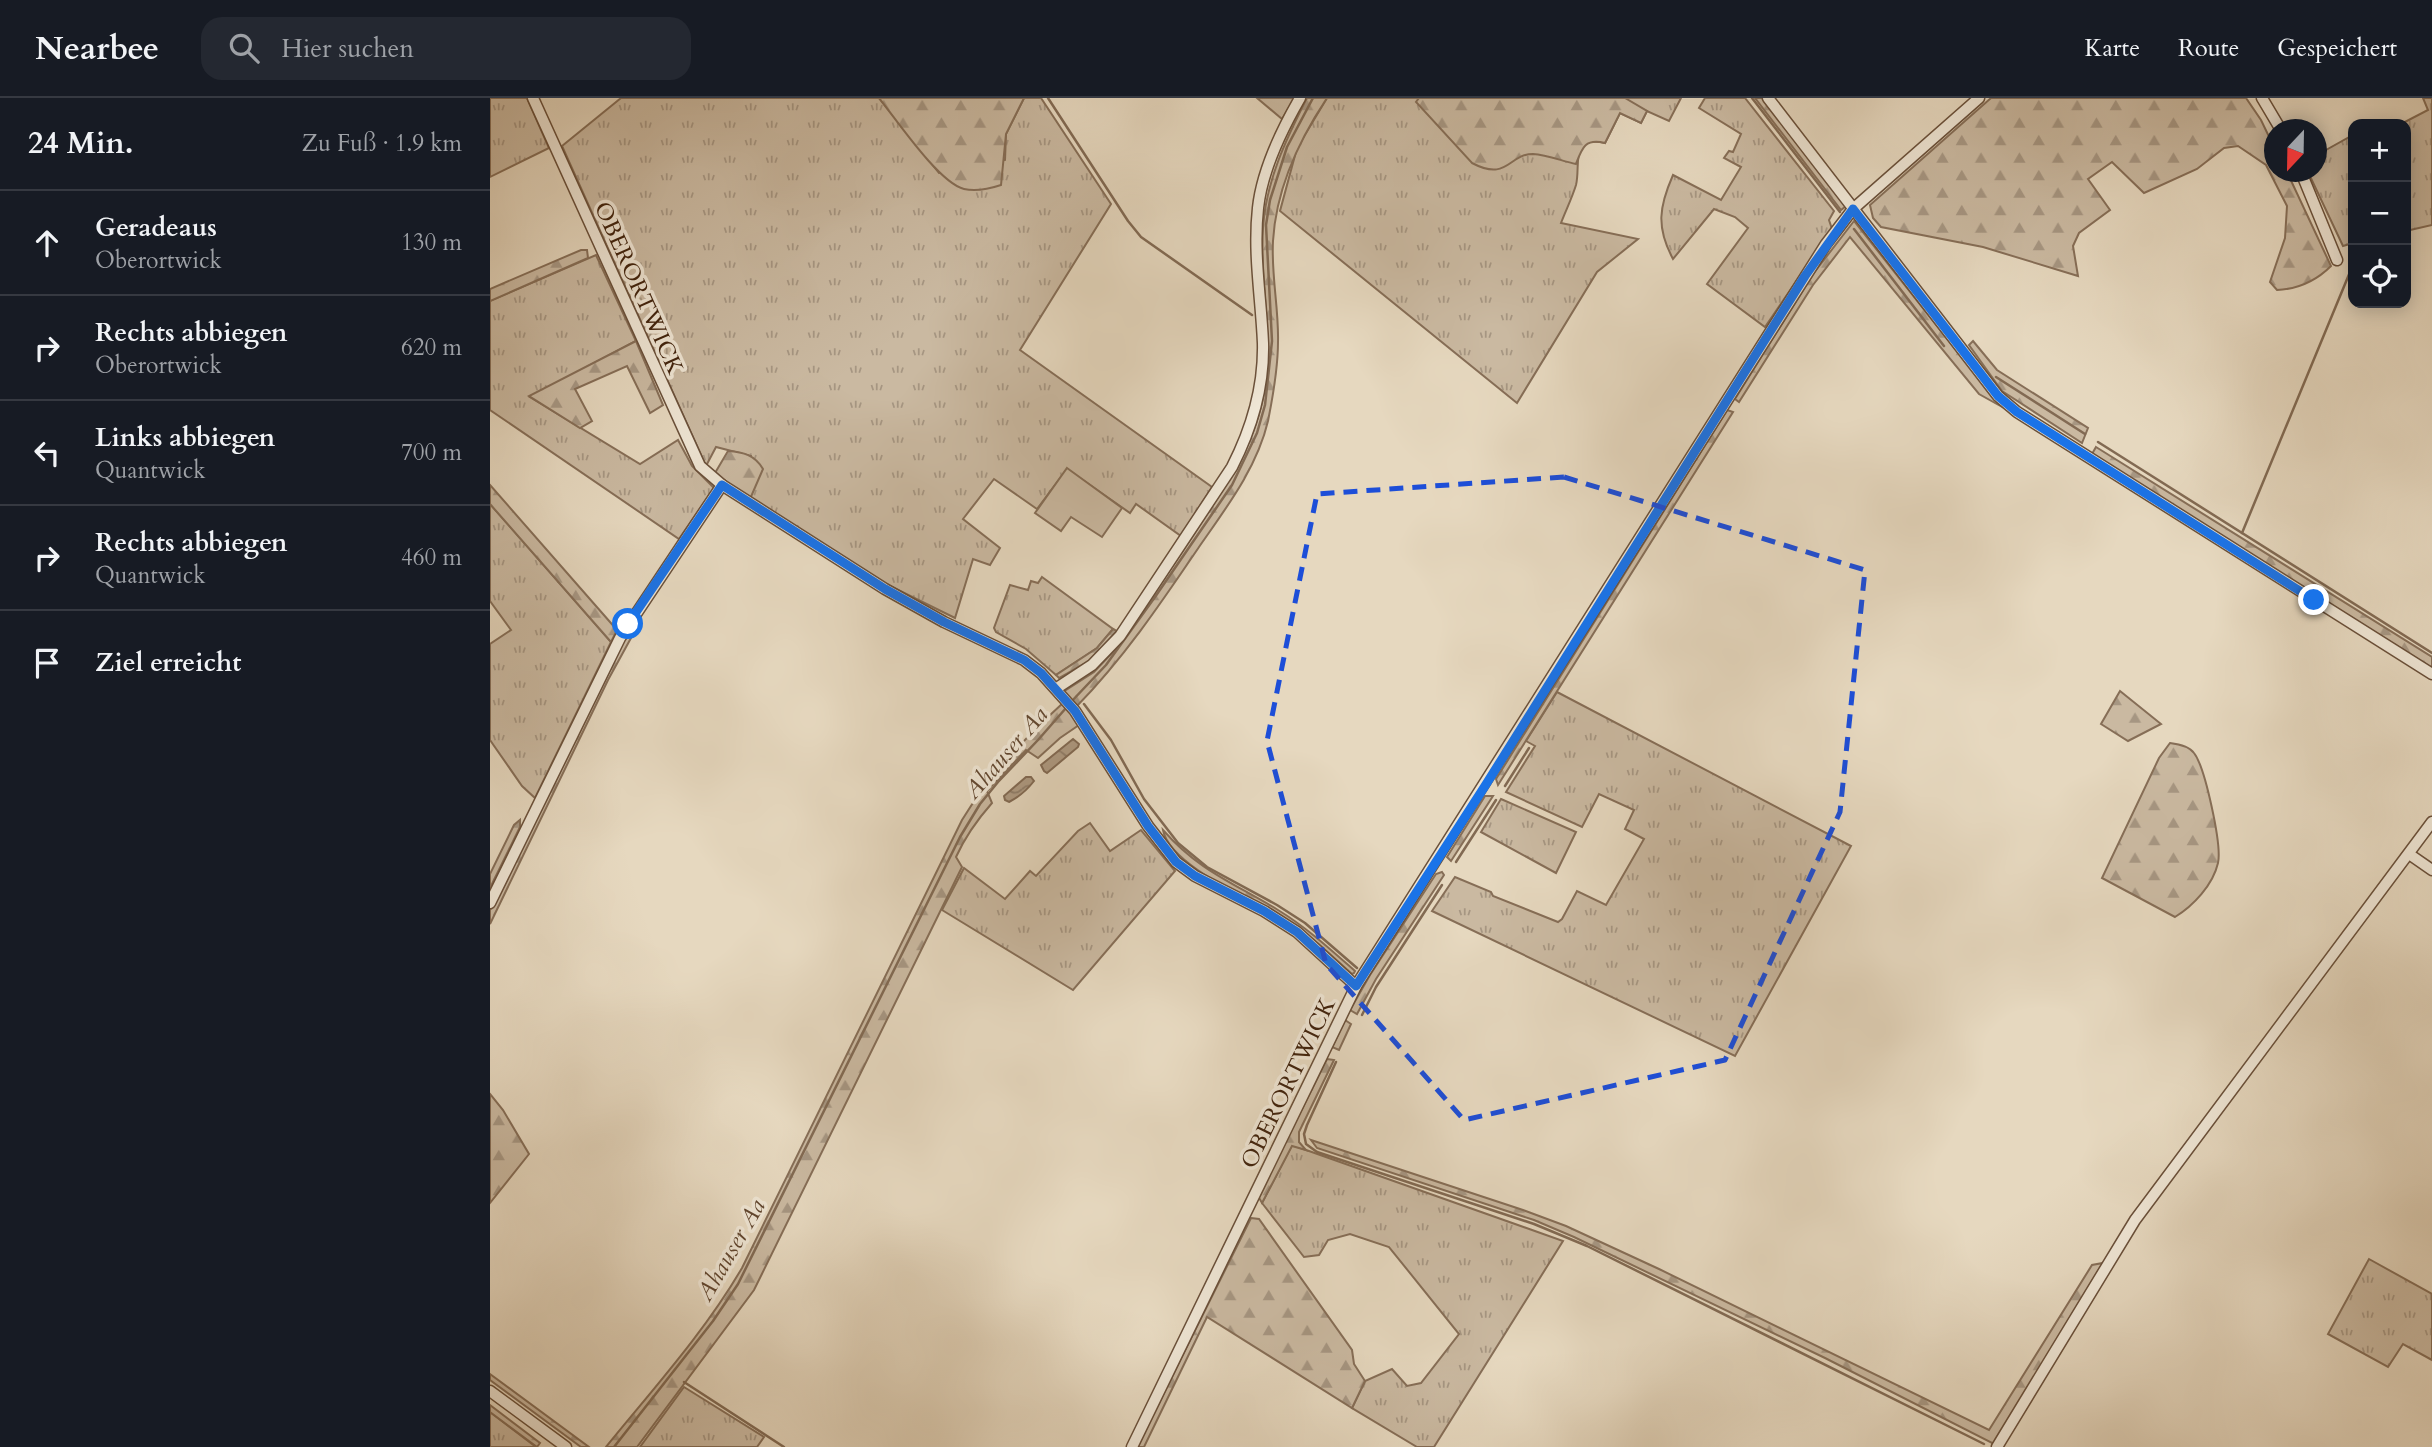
<!DOCTYPE html>
<html lang="de">
<meta charset="utf-8">
<style>
:root{--surface:#171b24;--page:#242831;--text:#f1f3f6;--muted:#9ea1a6;--line:#363941}
body{margin:0;font-family:Cardo,serif;background:var(--page);color:var(--text)}
.controls{position:absolute;right:21px;top:21px;display:grid;overflow:hidden;border-radius:14px;box-shadow:0 4px 18px #0003}
.controls button{width:63px;height:63px;display:grid;place-items:center;padding:0;border:0;border-bottom:2px solid var(--line);background:var(--surface);color:var(--text);font:35px sans-serif}
.compass{position:absolute;left:1774px;top:21px;width:63px;height:63px;border-radius:50%;background:var(--surface);box-shadow:0 4px 18px #0003;rotate:202deg}
.stop{position:absolute;width:21px;height:21px;margin:-16px;border:5px solid #1a73e8;border-radius:50%;background:#fff}
.stop.end{background:#1a73e8;border-color:#fff;box-shadow:0 2px 7px #0008}
.list{margin:0;padding:0;list-style:none}
h2{display:flex;justify-content:space-between;align-items:center;height:91px;margin:0;padding:0 28px;font-size:30px}
h2 small{font-size:23px;font-weight:400;color:var(--muted)}
.list li{display:grid;grid-template-columns:46px 1fr auto;gap:21px;align-items:center;box-sizing:border-box;height:105px;padding:0 28px;border-top:2px solid var(--line)}
.list b{display:block;font-size:26px;white-space:nowrap}
.list p{margin:0;font-size:23px;white-space:nowrap;color:var(--muted)}
.list em{font-size:23px;font-style:normal;color:var(--muted)}
.icon{flex:none;width:38px;height:38px;fill:none;stroke:currentColor;stroke-width:2;stroke-linecap:round;stroke-linejoin:round}
.map{position:relative;flex:none;width:1942px;height:1349px;overflow:hidden}
header{display:flex;align-items:center;gap:42px;box-sizing:border-box;height:98px;padding:0 35px;background:var(--surface);border-bottom:2px solid var(--line)}
header strong{font-size:33px}
nav{display:flex;gap:38px;margin-inline-start:auto;font-size:24px}
.search{width:490px;height:63px;background:var(--page);display:flex;align-items:center;gap:18px;box-sizing:border-box;padding:0 24px;border-radius:21px;color:var(--muted);font-size:26px}
main{display:flex}
aside{flex:1;background:var(--surface)}
.map>svg:first-child{display:block}
.grass{fill:url(#grass-tufts);stroke:#866e57;stroke-width:2}
.forest{fill:url(#forest-firs);stroke:#866e57;stroke-width:2}
.garden{fill:#cab9a1;stroke:#866e57;stroke-width:2}
.water{fill:url(#water-waves);stroke:#826a53;stroke-width:2}
.lines{fill:none;stroke-linecap:round;stroke-linejoin:round}
.stream{stroke:#826a53;stroke-width:2.5}
.minor-casing{stroke:#6a503a;stroke-width:13}
.minor{stroke:#efe6d5;stroke-width:10}
.route{stroke:#1a73e8;stroke-width:9}
.marked{fill:none;stroke:#1d4ed8;stroke-width:5;stroke-dasharray:14 9;stroke-linejoin:round}
.labels{text-anchor:middle;dominant-baseline:central;stroke-width:7;stroke-linejoin:round;paint-order:stroke}
.street-label{font-size:23px;fill:#41230d;stroke:#efe6d5}
.water-label{font-size:24px;font-style:italic;fill:#624730;stroke:#efe6d5}
</style>
<header>
<strong>Nearbee</strong>
<div class="search"><svg class="icon" aria-label="search" viewBox="0 0 24 24"><circle cx="10" cy="10" r="6"/><path d="M15 15l6 6"/></svg>Hier suchen</div>
<nav><a>Karte</a><a>Route</a><a>Gespeichert</a></nav>
</header>
<main>
<aside>
<h2>24 Min.<small>Zu Fuß · 1.9 km</small></h2>
<ul class="list">
<li><svg class="icon" aria-label="ahead" viewBox="0 0 24 24"><path d="M12 20V5M6 11l6-6 6 6"/></svg><div><b>Geradeaus</b><p>Oberortwick</p></div><em>130 m</em></li>
<li><svg class="icon" aria-label="right" viewBox="0 0 24 24"><path d="M7 20v-9h11M14 6l5 5-5 5"/></svg><div><b>Rechts abbiegen</b><p>Oberortwick</p></div><em>620 m</em></li>
<li><svg class="icon" aria-label="left" viewBox="0 0 24 24"><path d="M17 20v-9H6M10 6l-5 5 5 5"/></svg><div><b>Links abbiegen</b><p>Quantwick</p></div><em>700 m</em></li>
<li><svg class="icon" aria-label="right" viewBox="0 0 24 24"><path d="M7 20v-9h11M14 6l5 5-5 5"/></svg><div><b>Rechts abbiegen</b><p>Quantwick</p></div><em>460 m</em></li>
<li><svg class="icon" aria-label="arrive" viewBox="0 0 24 24"><path d="M6 21V4h12l-3 4 3 4H6"/></svg><div><b>Ziel erreicht</b></div></li>
</ul>
</aside>
<div class="map">
<svg width="1942" height="1349" viewBox="0 0 1942 1349">
<defs>
<pattern id="grass-tufts" width="24" height="20" patternUnits="userSpaceOnUse" patternTransform="scale(1.75)"><rect width="24" height="20" fill="#cab9a1"/><path d="M3 7l-1-3M5 7V3M7 7l1-3M15 17l-1-3M17 17v-4M19 17l1-3" fill="none" stroke="#a69682"/></pattern>
<pattern id="forest-firs" width="22" height="20" patternUnits="userSpaceOnUse" patternTransform="scale(1.75)"><rect width="22" height="20" fill="#cab9a1"/><path d="M5 1l3.5 6h-7zM16 11l3.5 6h-7z" fill="#a69682"/></pattern>
<pattern id="water-waves" width="16" height="10" patternUnits="userSpaceOnUse" patternTransform="scale(1.75)"><rect width="16" height="10" fill="#ae9a82"/><path d="M0 5q4-4 8 0t8 0" fill="none" stroke="#8f7d69"/></pattern>
</defs>
<rect width="100%" height="100%" fill="#e6d8bf"/>
<filter id="stains"><feTurbulence type="fractalNoise" baseFrequency=".00286" numOctaves="4"/><feColorMatrix values="0 0 0 0 .2 0 0 0 0 .09 0 0 0 0 .02 0 0 0 .5 -.17"/></filter>
<radialGradient id="worn" r=".72"><stop offset=".6" stop-color="#630" stop-opacity="0"/><stop offset="1" stop-color="#630" stop-opacity=".3"/></radialGradient>
<g class="grass">
<path d="M0,0H37L59,50L0,79Z"/>
<path d="M131,0H389L449,75L515,62L516,36L534,0H551L621,106L530,252L722,389L691,438L646,406L640,415L577,371L547,411L504,381L473,421L510,450L500,467L483,461L465,520L394,485L260,401L261,358L226,349L216,368L72,48Z"/>
<path d="M767,0H805L792,21Z"/>
<path d="M837,0H1191L1179,23L1157,13L1151,25L1130,15L1115,45C1079,37 1091,67 1086,87C1082,100 1076,112 1071,125L1148,141L1107,174L1027,305L790,113L807,50Z"/>
<path d="M1215,0H1255L1344,113L1339,122L1342,131L1275,229L1217,186L1258,130L1245,119L1224,111L1183,161C1166,129 1169,109 1183,77L1231,102L1251,69L1234,60L1239,53L1243,54L1251,36L1209,10Z"/>
<path d="M1933,0H1942V127L1916,133V26H1911L1938,12Z"/>
<path d="M1863,37V145L1853,148L1818,74H1826L1827,57Z"/>
<path d="M106,157L146,243L40,299L150,366L188,342L202,368L224,390L189,441L0,312V203Z"/>
<path d="M0,406L121,544L45,700L32,688L0,642V546L21,532L0,503Z"/>
<path d="M552,479L623,531L607,550L566,577L536,551L506,534L504,530L520,487L538,492L541,483L548,485Z"/>
<path d="M1067,594L1361,748L1245,958L942,813L965,779L1001,794L1003,798L1068,824L1072,821L1087,793L1116,807L1154,741L1135,731L1144,712L1109,696L1092,729L1016,694L1045,648L1036,643Z"/>
<path d="M1011,701L1086,734L1066,775L991,734Z"/>
<path d="M600,725L620,753L651,732L685,773L583,892L452,812L474,770L515,801L540,773L546,778L588,733Z"/>
<path d="M802,1047L1073,1143L944,1349H927L862,1310L875,1283L902,1271L917,1288L931,1285L969,1236L899,1149L860,1136L838,1142L829,1157L814,1159L772,1105Z"/>
<path d="M1879,1161L1942,1196V1262L1913,1246L1898,1269L1838,1236Z"/>
<path d="M194,1289L274,1339L267,1349H150Z"/>
<path d="M0,1314L46,1349H0Z"/>
</g>
<g class="forest">
<path d="M389,0H534L516,36L511,87C499,91 487,94 474,91C449,85 406,21 389,0Z"/>
<path d="M817,0H837C809,42 786,92 783,143C781,177 789,211 788,244C788,270 783,298 778,323C767,370 736,410 709,449C671,505 634,560 586,609L573,594L604,574L623,554C651,515 678,475 704,436C731,394 761,354 772,305C786,246 769,189 773,130C776,83 796,41 817,0Z"/>
<path d="M929,0H1135L1157,13L1151,25L1130,15L1115,45C1095,40 1092,50 1086,66C1072,63 1057,57 1043,56C1018,56 1018,84 982,65L926,4Z"/>
<path d="M1265,0H1272L1356,108L1351,112Z"/>
<path d="M1501,0H1756L1771,22L1784,49V74H1797L1841,168C1826,183 1809,191 1787,192L1780,184L1795,140L1797,108L1776,67L1748,48L1734,50L1707,71L1654,95L1622,64L1598,81L1620,112L1589,135L1583,148L1588,178L1493,149L1391,129L1383,120L1380,107Z"/>
<path d="M1364,123L1497,291L1514,310L1489,296L1360,139L1323,187L1249,304L1245,301L1323,176Z"/>
<path d="M91,152H97L98,160L0,203V191Z"/>
<path d="M146,243L173,307L160,315L137,268L85,291L102,323L90,330L39,298Z"/>
<path d="M1483,243L1507,272L1598,330L1592,345L1512,293L1479,247Z"/>
<path d="M1237,312L1243,314L1008,687L1006,681Z"/>
<path d="M1606,349L1942,559V570L1602,356Z"/>
<path d="M238,353C253,354 265,357 273,371L260,401L244,392L225,375Z"/>
<path d="M0,387L127,532L121,544L0,406Z"/>
<path d="M144,525L147,529L118,582L0,826V812L124,558Z"/>
<path d="M623,531L627,533L599,563L569,580L566,577L607,550Z"/>
<path d="M1630,593L1671,626L1638,643L1611,626Z"/>
<path d="M574,604L589,627L570,640L548,660L536,652L497,693L502,705C487,722 475,739 466,759L472,769L264,1192L147,1349H116C163,1291 214,1235 252,1170L472,722C500,676 535,640 574,604Z"/>
<path d="M1680,645C1688,646 1699,648 1704,655C1715,669 1732,747 1728,765C1723,787 1703,808 1685,819L1612,780L1669,660Z"/>
<path d="M995,698H1003L961,763L957,759Z"/>
<path d="M30,722V729L0,790V776L24,727Z"/>
<path d="M673,732C709,773 744,785 788,812C816,829 840,851 865,873L864,875L862,876C846,862 831,847 814,834C781,810 680,771 673,732Z"/>
<path d="M952,774L954,777L886,881L867,916L860,912L880,877L946,776Z"/>
<path d="M855,922L861,926L849,952L842,949Z"/>
<path d="M837,961L844,962L809,1034V1044L816,1052L802,1048L772,1105L768,1098Z"/>
<path d="M0,996L13,1012L39,1056L0,1105Z"/>
<path d="M821,1042L1033,1112L1076,1128L1169,1171L1499,1332L1602,1167L1613,1165L1504,1346L1335,1260L1084,1139L1044,1122L827,1050Z"/>
<path d="M761,1120L769,1121L862,1252L864,1266L875,1283L862,1310L717,1219L654,1349H647Z"/>
<path d="M0,1276L99,1349H91L0,1282Z"/>
<path d="M0,1307L50,1345L47,1349L0,1314Z"/>
</g>
<path class="garden" d="M577,370L632,410L612,439L581,419L571,433L545,415Z"/>
<g class="water">
<path d="M583,641L589,646L588,649L557,675L554,673L551,667Z"/>
<path d="M536,679H541L544,683C537,692 529,699 519,704L515,702L514,698Z"/>
</g>
<g class="lines">
<g class="stream">
<path d="M558,0L638,123L651,139L762,217"/>
<path d="M1262,0L1350,114"/>
<path d="M1364,131L1454,248"/>
<path d="M1506,279L1595,336"/>
<path d="M1608,344L1942,555"/>
<path d="M1752,435L1860,174"/>
<path d="M580,605L616,567L665,499L742,387L767,335L775,307L782,243L776,127L780,102L797,49L823,0"/>
<path d="M594,606L621,642L654,701L688,745L717,769L787,807L815,825L867,870"/>
<path d="M1015,688L1039,650"/>
<path d="M966,764L1006,702"/>
<path d="M872,917L886,889L952,787"/>
<path d="M846,964L817,1027L814,1036L816,1046L827,1054L1044,1126L1097,1148L1494,1346"/>
<path d="M194,1284L294,1349"/>
<path d="M124,1349L223,1223L248,1186L470,739L490,706L508,684L548,642L576,610"/>
</g>
<g class="minor-casing">
<g id="minor">
<path d="M43,0L210,368L232,387L395,491L454,524L534,562L551,575L585,613L658,728L686,764L705,778L774,813L807,834L866,888"/>
<path d="M1278,0L1508,298L1527,314L1942,576"/>
<path d="M1772,0L1791,32"/>
<path d="M1811,74L1847,162"/>
<path d="M567,590L602,567L630,538L742,369C762,330 774,288 773,245C771,199 763,155 768,110C772,72 791,33 810,0"/>
<path d="M1919,756L1942,772"/>
<path d="M0,805L130,540L232,387"/>
<path d="M0,1293L76,1349"/>
<path d="M642,1349L866,888L1336,146L1363,111L1489,0"/>
<path d="M1507,1349L1645,1122L1942,724"/>
</g>
</g>
<use href="#minor" class="minor"/>
</g>
<g class="lines">
<path class="route" d="M138,526L232,387L395,491L454,524L534,562L551,575L585,613L658,728L686,764L705,778L774,813L807,834L866,888L995,688L1315,178L1363,111L1508,298L1527,314L1824,502"/>
</g>
<path class="marked" d="M1074,379L1375,472L1350,714L1235,962L974,1022L836,866L777,643L827,396Z"/>
<g class="labels">
<g class="street-label">
<text transform="translate(149 190) rotate(66)">OBERORTWICK</text>
<text transform="translate(798 985) rotate(-64)">OBERORTWICK</text>
</g>
<g class="water-label">
<text transform="translate(516 655) rotate(-49)">Ahauser Aa</text>
<text transform="translate(241 1152) rotate(-60)">Ahauser Aa</text>
</g>
</g>
<rect width="100%" height="100%" filter="url(#stains)"/>
<rect width="100%" height="100%" fill="url(#worn)"/>
</svg>
<div class="controls">
<button>+</button>
<button>−</button>
<button><svg class="icon" aria-label="locate" viewBox="0 0 24 24"><circle cx="12" cy="12" r="6"/><path d="M12 2v4M12 18v4M2 12h4M18 12h4"/></svg></button>
</div>
<svg class="compass" viewBox="-18 -18 36 36"><path d="M0-13l5 13h-10z" fill="#e53935"/><path d="M0 13l5-13h-10z" fill="#9ea1a6"/></svg>
<div class="stop" style="left:138px;top:526px"></div>
<div class="stop end" style="left:1824px;top:502px"></div>
</div>
</main>
